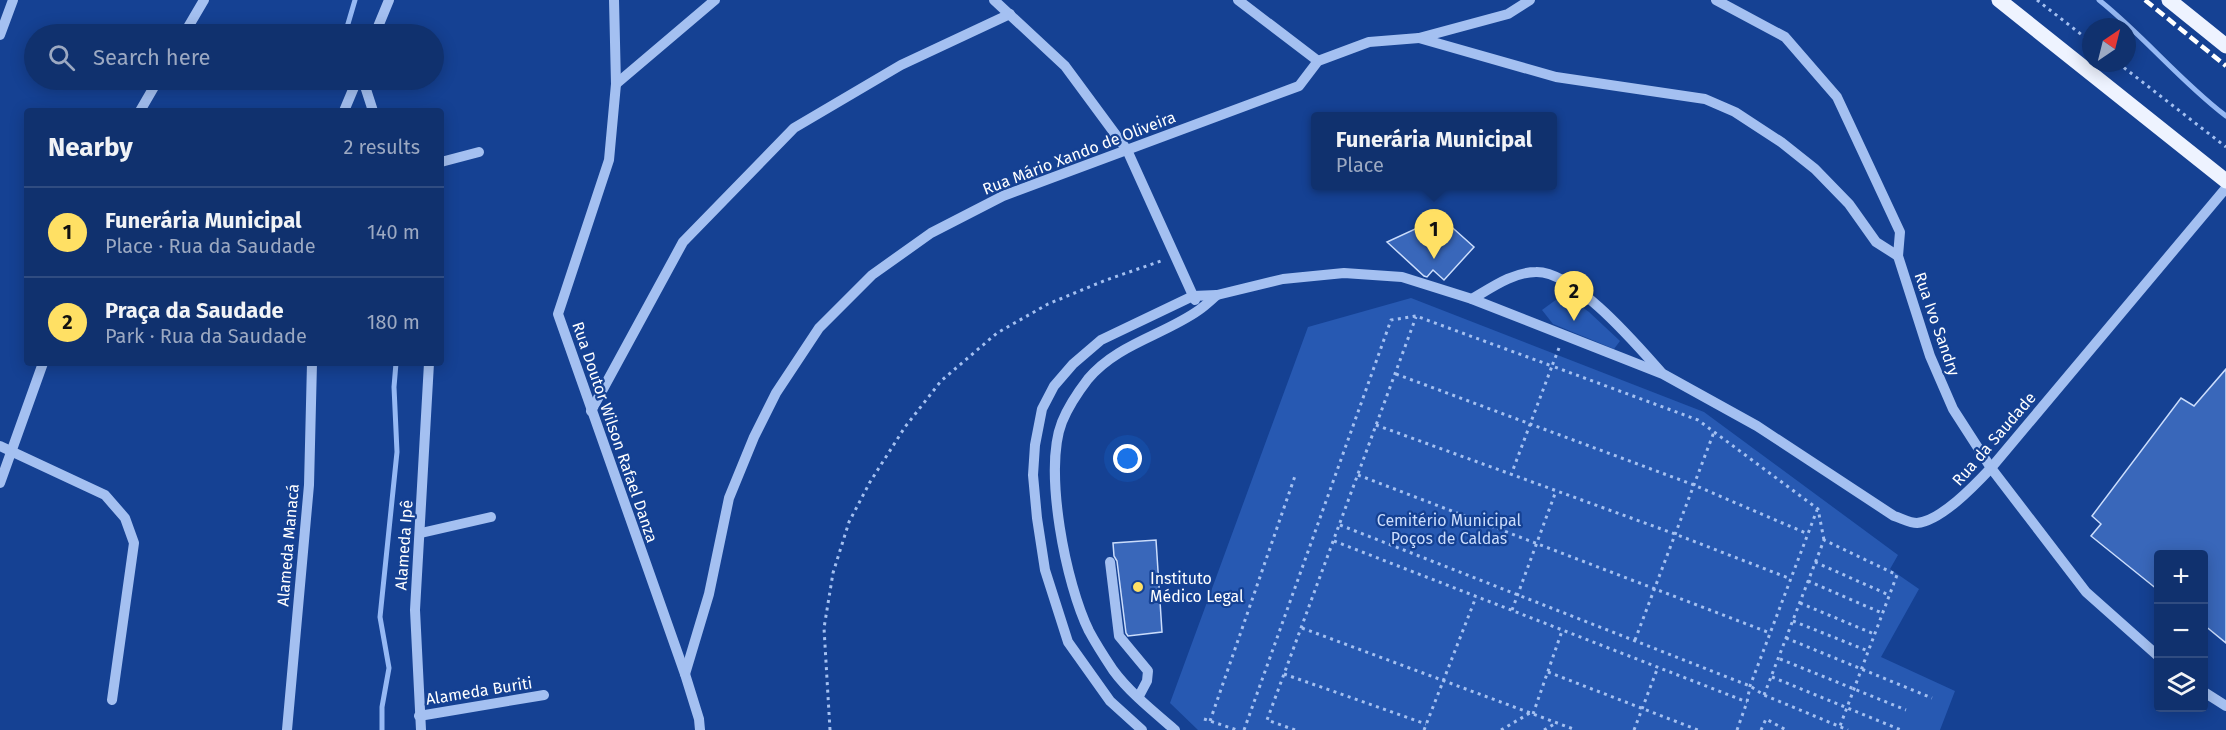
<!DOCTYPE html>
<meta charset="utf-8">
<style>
:root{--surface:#10316e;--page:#193973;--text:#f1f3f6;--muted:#9ca9c2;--line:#304c81;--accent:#ffe064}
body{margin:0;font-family:"Fira Sans",sans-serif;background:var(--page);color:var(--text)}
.controls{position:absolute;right:18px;bottom:18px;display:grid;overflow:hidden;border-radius:6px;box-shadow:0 3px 15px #0003}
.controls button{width:54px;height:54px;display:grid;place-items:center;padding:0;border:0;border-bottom:2px solid var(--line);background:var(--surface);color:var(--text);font:30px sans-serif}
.compass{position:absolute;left:2082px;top:18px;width:54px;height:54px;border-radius:50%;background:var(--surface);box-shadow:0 3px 15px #0003;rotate:35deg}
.you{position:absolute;left:1128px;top:459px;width:21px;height:21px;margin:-15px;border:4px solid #fff;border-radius:50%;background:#1a73e8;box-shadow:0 0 0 9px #1a73e833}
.badge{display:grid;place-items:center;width:39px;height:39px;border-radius:50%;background:var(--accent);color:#111;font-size:20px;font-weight:700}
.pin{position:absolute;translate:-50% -50px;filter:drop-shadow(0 2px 3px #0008)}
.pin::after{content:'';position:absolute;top:32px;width:21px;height:18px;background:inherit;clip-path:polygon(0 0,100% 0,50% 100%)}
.popup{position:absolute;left:1311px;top:112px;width:246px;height:78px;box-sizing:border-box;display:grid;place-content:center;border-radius:6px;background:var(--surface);filter:drop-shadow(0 2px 4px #0005);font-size:20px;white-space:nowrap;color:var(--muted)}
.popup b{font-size:22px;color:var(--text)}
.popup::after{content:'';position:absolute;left:50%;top:100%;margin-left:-12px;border:12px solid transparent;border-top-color:var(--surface)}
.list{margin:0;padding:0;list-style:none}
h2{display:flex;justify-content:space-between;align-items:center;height:78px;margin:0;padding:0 24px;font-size:26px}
h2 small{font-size:20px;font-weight:400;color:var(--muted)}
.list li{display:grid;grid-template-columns:39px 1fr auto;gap:18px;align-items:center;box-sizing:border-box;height:90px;padding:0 24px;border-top:2px solid var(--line)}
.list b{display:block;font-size:22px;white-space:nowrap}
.list p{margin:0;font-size:20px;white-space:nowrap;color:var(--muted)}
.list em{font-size:20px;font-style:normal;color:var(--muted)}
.icon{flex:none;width:33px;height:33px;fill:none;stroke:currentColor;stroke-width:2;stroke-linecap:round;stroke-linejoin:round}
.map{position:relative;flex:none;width:2226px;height:730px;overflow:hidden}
.search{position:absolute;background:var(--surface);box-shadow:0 3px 15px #0003;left:24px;top:24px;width:420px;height:66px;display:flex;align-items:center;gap:15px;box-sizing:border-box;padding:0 21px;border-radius:33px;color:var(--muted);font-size:22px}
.panel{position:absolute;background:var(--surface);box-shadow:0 3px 15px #0003;left:24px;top:108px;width:420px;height:258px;border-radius:6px}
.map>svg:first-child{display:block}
.green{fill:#2759b2}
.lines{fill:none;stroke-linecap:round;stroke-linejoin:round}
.stream{stroke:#96b9f4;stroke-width:5}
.building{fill:#3967ba;stroke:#cbddfc;stroke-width:1.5}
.path{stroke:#a4c0f1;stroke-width:3;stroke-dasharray:3 4.5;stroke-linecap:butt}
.minor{stroke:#a4c0f1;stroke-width:10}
.major{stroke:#eef3ff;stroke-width:15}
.rail{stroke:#fff;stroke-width:4.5;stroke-dasharray:10 4.5;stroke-linecap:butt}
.poi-dot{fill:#ffe064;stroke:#154193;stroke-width:2}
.labels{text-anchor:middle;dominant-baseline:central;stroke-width:4.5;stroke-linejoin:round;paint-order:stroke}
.street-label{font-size:16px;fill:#fff;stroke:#154193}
.park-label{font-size:16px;fill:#cbddfc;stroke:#154193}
.poi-label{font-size:16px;fill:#fff;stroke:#154193;text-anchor:start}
</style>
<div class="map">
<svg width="2226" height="730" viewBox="0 0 2226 730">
<rect width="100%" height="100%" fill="#154193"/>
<g class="green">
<path d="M1411,298L1704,412L1898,555L1890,569L1919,589L1881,657L1955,691L1940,730H1198L1170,703L1308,327Z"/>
<path d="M1557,299H1571L1589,312L1620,341L1614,349L1553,324L1542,310Z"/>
</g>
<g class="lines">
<g class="stream">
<path d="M2099,0C2144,36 2180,81 2226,116"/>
<path d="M345,34L355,0"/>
<path d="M382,730V707L389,668L380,617L397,452L394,387L396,363"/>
</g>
</g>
<g class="building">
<path d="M1445,221L1474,247L1444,280L1433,270L1427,277L1424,276L1387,242L1428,223L1437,230Z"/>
<path d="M2226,369V643L2204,625V555H2158V590L2091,536L2101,524L2092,516L2181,398L2194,406Z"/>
<path d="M1156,540L1162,632L1128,636L1126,633L1117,561L1114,556L1113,543Z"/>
</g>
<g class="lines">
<g class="path">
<path d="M2037,0L2091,42"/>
<path d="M2118,63L2226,147"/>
<path d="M1559,348L1552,366L1698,420L1818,509L1824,540"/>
<path d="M1396,374L1694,485L1808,534"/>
<path d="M1376,425L1675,534L1791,579"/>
<path d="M1358,475L1770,633"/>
<path d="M1340,525L1750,686L1764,695L1848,730"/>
<path d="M1334,541L1747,702"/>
<path d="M1815,562L1889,595"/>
<path d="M1808,581L1882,613"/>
<path d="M1800,603L1874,634"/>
<path d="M1512,610L1556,491"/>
<path d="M1793,621L1868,651"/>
<path d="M1302,628L1576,730"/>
<path d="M1786,638L1932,698"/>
<path d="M1635,640L1714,432"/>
<path d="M1780,659L1906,710"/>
<path d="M1548,672L1698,730"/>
<path d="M1284,674L1426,724"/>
<path d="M1772,677L1901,730"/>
<path d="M1764,695L1824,540L1897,575L1840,726"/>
<path d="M1533,714L1562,631"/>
<path d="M1204,719L1237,730"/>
<path d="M1210,721L1295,476"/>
<path d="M830,730L824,628L833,573L849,522L870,482L905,427L941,381L997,333L1048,304L1106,280L1164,260"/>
<path d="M1244,730L1391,320L1416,316L1552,366L1511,475"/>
<path d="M1295,730L1267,720L1416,317"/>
<path d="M1424,730L1476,597"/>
<path d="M1501,730L1530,713"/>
<path d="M1544,730L1556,723"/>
<path d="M1634,730L1658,667"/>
<path d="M1737,730L1747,702L1750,686L1817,510"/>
<path d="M1761,730L1766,719L1786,730"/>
</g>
<g class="minor">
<path d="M614,0L616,84L609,160L558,314L685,674L699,719L700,730"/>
<path d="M994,0L1065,66L1127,150L1195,300"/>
<path d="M1238,0L1318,61"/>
<path d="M1716,0L1785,37L1837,97L1900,232L1898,256L1930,356L1953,409L1991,468L2086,592L2158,656"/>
<path d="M184,34L204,0"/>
<path d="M375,34L389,0"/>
<path d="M0,35L13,0"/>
<path d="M1419,38L1556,77L1705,99L1735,112L1781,142L1815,169L1849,204L1876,242L1898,256"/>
<path d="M363,80L373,111"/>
<path d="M616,84L715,0"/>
<path d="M140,111L158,80"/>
<path d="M344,111L357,80"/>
<path d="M441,162L479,152"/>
<path d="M1472,299C1491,288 1513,272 1536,272C1574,271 1636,344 1661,372"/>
<path d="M591,411L683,242L794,128L901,65L1010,14"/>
<path d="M0,446L105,495L125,518L134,543L112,700"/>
<path d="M0,483L43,363"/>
<path d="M421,533L491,517"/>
<path d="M1110,562L1119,636L1148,671L1147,681L1139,696"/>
<path d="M685,674L709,594L729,498L754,437L776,393L819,328L872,275L931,233L1003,196L1299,86L1318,61L1369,42L1419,38L1508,14L1530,0"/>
<path d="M2204,692L2226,706"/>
<path d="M419,716L544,695"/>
<path d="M287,730L309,485L312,363"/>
<path d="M421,730L415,610L429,363"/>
<path d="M1142,730L1110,701L1068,642L1045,570L1037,518L1033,475L1035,445L1042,409L1054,386L1073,364L1101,340L1193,296L1217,295L1283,279L1344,273L1402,277L1472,299L1663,374L1757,426L1894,516C1901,518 1910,523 1917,523C1941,521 1975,485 1991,468L2226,188"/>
<path d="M1175,730C1154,712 1129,692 1113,670C1105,658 1096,644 1089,631C1066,585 1043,470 1062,422C1068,407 1078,392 1088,379C1117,344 1164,335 1199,310C1206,305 1211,300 1217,295"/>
</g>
<g class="major">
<path d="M1999,0L2226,181"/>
<path d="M2169,0L2226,46"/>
</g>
<path class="rail" d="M2145,0L2226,66"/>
</g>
<circle class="poi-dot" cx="1138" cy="587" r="6"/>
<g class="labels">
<g class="street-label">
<text transform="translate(1079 153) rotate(-21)">Rua Mário Xando de Oliveira</text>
<text transform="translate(1937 324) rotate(71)">Rua Ivo Sandry</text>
<text transform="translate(615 432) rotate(71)">Rua Doutor Wilson Rafael Danza</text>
<text transform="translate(1994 439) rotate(-49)">Rua da Saudade</text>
<text transform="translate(288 545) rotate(-85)">Alameda Manacá</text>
<text transform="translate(404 545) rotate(-86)">Alameda Ipê</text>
<text transform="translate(479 691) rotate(-9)">Alameda Buriti</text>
</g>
<g class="park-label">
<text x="1449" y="520">Cemitério Municipal<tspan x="1449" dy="18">Poços de Caldas</tspan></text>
</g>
<g class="poi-label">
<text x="1150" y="578">Instituto<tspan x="1150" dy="18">Médico Legal</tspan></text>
</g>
</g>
</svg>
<div class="controls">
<button>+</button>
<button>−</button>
<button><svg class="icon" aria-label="layers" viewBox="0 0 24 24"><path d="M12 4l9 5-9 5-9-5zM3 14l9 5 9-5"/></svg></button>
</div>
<svg class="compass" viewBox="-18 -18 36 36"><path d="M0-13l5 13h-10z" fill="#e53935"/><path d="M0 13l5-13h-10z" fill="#9ca9c2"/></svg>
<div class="you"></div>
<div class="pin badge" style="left:1434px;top:259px">1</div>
<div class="popup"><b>Funerária Municipal</b>Place</div>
<div class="pin badge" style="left:1574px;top:321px">2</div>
<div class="search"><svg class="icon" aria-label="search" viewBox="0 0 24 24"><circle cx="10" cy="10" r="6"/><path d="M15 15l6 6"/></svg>Search here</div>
<section class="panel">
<h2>Nearby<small>2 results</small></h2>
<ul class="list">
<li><span class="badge">1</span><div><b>Funerária Municipal</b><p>Place · Rua da Saudade</p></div><em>140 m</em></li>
<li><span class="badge">2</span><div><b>Praça da Saudade</b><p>Park · Rua da Saudade</p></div><em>180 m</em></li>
</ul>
</section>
</div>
